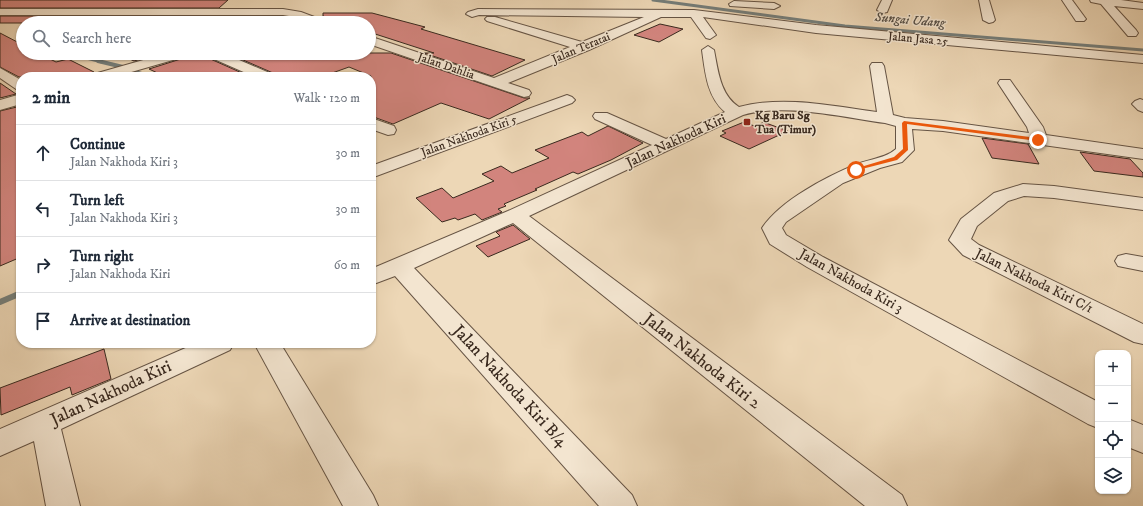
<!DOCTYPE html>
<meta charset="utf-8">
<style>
:root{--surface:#fff;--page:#f2f2f3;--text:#1f2937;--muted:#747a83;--line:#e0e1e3}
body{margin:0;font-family:"IM FELL DW Pica",serif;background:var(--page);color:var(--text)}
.controls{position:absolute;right:12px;bottom:12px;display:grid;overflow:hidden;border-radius:8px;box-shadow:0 1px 3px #0004}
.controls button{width:36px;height:36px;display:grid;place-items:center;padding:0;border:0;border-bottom:1px solid var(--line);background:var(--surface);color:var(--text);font:20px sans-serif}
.stop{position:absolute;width:12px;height:12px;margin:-9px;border:3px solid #ea580c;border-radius:50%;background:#fff}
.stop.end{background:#ea580c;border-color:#fff;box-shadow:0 1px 4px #0008}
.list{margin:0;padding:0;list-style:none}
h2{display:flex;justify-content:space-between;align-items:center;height:52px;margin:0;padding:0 16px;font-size:17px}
h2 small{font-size:13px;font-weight:400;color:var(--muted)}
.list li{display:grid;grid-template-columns:26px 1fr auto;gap:12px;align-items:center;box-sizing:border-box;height:56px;padding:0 16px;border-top:1px solid var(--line)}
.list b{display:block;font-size:15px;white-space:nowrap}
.list p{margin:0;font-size:13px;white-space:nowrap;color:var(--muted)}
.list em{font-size:13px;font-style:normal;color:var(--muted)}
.icon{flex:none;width:22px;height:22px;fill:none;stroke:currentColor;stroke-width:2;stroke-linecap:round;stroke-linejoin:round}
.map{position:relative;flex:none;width:1143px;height:506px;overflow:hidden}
.search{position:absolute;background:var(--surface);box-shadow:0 1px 3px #0004;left:16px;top:16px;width:360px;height:44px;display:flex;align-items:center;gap:10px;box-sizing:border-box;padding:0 14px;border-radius:22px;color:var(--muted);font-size:15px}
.panel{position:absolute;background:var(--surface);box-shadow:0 1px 3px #0004;left:16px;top:72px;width:360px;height:276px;border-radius:16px}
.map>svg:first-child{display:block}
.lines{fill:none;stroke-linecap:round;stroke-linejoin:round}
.stream-far2{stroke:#757e7a;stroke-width:3}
.stream-far1{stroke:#757e7a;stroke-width:4}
.stream{stroke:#757e7a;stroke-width:6}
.building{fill:#d2847d;stroke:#39291e}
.minor-casing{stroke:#665444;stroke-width:2}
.minor{fill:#f3e5d0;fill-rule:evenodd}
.route{fill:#ea580c}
.poi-dot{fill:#8f2418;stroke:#f3e5d0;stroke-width:1.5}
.labels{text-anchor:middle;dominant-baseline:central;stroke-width:3;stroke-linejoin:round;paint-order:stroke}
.far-street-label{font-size:12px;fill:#39291e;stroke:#f3e5d0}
.far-poi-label{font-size:12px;font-weight:bold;fill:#39291e;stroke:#f3e5d0;text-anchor:start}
.far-water-label{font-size:13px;font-style:italic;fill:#524c44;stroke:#f3e5d0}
.street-label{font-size:14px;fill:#39291e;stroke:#f3e5d0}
.near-street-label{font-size:17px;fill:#39291e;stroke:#f3e5d0}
</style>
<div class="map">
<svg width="1143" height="506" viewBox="0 0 1143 506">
<rect width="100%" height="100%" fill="#edd7b6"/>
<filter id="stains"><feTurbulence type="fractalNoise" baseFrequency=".005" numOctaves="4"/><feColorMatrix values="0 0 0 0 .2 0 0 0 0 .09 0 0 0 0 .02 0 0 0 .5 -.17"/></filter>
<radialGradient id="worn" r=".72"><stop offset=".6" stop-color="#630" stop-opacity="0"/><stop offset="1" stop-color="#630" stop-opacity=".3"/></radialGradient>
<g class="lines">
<g class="stream-far2">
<path d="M653,0L845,26L1143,50"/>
<path d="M67,53L102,62"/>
</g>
<g class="stream-far1">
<path d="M98,61L123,67"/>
<path d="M135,72L151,77"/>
</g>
<path class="stream" d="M0,302L21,293"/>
</g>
<g class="building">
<path d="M0,0H228L219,8H0Z"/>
<path d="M323,13H372L425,27L421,29L525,60L492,76L424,53H434L369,32V23H343L323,16Z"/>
<path d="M0,16H247L257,20V23H0Z"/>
<path d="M660,24L683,29L659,42L634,35Z"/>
<path d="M0,33L23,45V53H38L56,62L68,59L94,72L91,77H19L0,67Z"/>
<path d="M117,53H163L134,61Z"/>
<path d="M190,53H204L206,57L251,77H166L149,69L187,57Z"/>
<path d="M227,53H391L524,98H530L489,119L441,103L393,124L371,116V76L349,67L321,77H275L273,73Z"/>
<path d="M0,83L16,94L0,98Z"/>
<path d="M21,106V257L0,266V111Z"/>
<path d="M744,122L757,127L763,122L788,131L749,149L720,136L726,133L722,131Z"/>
<path d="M608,126L643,143L611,160L578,174L573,172L535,189L537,190L504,204L506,206L498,209L502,212L482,220L475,214L458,220L455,218L442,222L416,198L442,188L453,198L494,181L482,174L501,166L512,173L549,158L535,150L582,132L588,136Z"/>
<path d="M982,138L1028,144L1039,164L992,158Z"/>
<path d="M1080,152L1130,159L1143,173V177L1094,171Z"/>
<path d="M513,225L530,239L488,257L476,246L500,236L496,232Z"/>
<path d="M104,349L111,379L72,395L70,387L1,415L0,388Z"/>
</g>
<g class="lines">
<g class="minor-casing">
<g id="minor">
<path d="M882,0H892L887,12L883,13L877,10Z"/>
<path d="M979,0H989L995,20L993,22L989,23L983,20Z"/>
<path d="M1062,0H1072L1086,19L1084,21H1076Z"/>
<path d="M1090,0H1121L1143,3V9L1114,6L1136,30L1138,33L1136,36H1128L1101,4L1091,2Z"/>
<path d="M734,1L774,3L780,6L774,9L730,6L729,4Z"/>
<path d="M0,9H283L301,12L325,21L327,23H310L295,17L283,15H0Z"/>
<path d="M478,9L694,10L816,25L1143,55V63L816,33L703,17L716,35L710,39L706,38L691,17H661L589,50L508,83L529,90L531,93L529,96L524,97L369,44V36L494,78L570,47L487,21L485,19L487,17H495L582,42L644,17L479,15L472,17L466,14L468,12Z"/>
<path d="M708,46L714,50C718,70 720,95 739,107C783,95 833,106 877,112L870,66L872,63H882L884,66L893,115L905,118L943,121L1029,133L1027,127L998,83L1000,80H1010L1043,127L1046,135L1143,149V159L943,131L912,129L914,150L902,162L880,168L843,183L786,222L782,228L786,235L823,257L1098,402V428L1088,424L807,267L770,244L762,228C781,200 826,177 857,164C870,159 886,158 896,149V126L885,123C841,117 785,103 743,115L529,216L902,495L907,506H865L513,223L414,268L632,495L637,506H599L395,276L371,285V269L508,211L652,145L595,119L593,116L595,113H607L666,139L725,112C707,97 705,72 702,50Z"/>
<path d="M168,53H189L187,56L114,77H92L94,74Z"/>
<path d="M205,53H223L272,74L274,77H255L207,56Z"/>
<path d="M0,68L21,80V90L16,89L0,78Z"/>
<path d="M21,94V104L0,110V100Z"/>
<path d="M567,95L572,97L575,100L572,103L371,178V166Z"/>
<path d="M1140,99L1143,100V112L1138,110L1132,104L1135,101Z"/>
<path d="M371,118L394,126L396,130L394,134L388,135L371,129Z"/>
<path d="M1023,184L1054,186L1143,198V210L1054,198L1024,196L1008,201L977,226L971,239L979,245L1143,324V344L1134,342L963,255L949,240L961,219L994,193Z"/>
<path d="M1126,254L1143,257V271L1118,266L1115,261L1118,256Z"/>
<path d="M197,343H234L230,350L61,429L80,506H46L34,441L0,456V429Z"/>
<path d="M254,343H280L373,495L378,506H343Z"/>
<path d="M1128,419L1143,425V453L1128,447Z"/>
</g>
</g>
<use href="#minor" class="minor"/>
</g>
<path class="route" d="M904,121L1038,138L1041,140L1038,141L907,124L908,150L897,160L854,171V169L894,157L903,149L902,123Z"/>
<rect class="poi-dot" x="743" y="118" width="8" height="8" rx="2"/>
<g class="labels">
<g class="far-street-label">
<text transform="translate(918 39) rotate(5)">Jalan Jasa 25</text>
<text transform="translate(581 48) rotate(-23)">Jalan Teratai</text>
<text transform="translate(446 66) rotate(19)">Jalan Dahlia</text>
<text transform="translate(469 136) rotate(-20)">Jalan Nakhoda Kiri 5</text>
</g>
<g class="far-poi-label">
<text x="755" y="115">Kg Baru Sg<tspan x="755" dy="14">Tua (Timur)</tspan></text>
</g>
<g class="far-water-label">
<text transform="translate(910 20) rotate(5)">Sungai Udang</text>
</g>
<g class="street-label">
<text transform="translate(676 141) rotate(-25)">Jalan Nakhoda Kiri</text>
<text transform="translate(851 281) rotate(29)">Jalan Nakhoda Kiri 3</text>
<text transform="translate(1034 281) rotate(26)">Jalan Nakhoda Kiri C/1</text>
</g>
<g class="near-street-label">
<text transform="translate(702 361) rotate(38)">Jalan Nakhoda Kiri 2</text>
<text transform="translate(510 386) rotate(47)">Jalan Nakhoda Kiri B/4</text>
<text transform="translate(111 393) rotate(-25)">Jalan Nakhoda Kiri</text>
</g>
</g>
<rect width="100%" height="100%" filter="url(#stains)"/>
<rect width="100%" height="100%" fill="url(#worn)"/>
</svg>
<div class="controls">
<button>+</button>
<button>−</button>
<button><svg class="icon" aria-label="locate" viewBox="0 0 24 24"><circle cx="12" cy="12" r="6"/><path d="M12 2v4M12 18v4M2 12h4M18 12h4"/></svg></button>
<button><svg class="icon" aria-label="layers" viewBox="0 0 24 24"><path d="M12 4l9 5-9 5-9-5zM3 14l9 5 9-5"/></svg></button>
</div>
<div class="stop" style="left:856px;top:170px"></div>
<div class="stop end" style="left:1038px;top:140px"></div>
<div class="search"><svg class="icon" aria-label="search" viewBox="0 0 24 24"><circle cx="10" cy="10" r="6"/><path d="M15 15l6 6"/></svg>Search here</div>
<section class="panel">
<h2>2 min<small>Walk · 120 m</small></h2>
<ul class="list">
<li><svg class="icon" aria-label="ahead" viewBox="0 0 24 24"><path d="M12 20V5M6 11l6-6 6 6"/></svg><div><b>Continue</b><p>Jalan Nakhoda Kiri 3</p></div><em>30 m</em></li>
<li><svg class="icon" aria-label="left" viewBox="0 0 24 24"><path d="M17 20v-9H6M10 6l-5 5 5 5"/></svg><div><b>Turn left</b><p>Jalan Nakhoda Kiri 3</p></div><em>30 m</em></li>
<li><svg class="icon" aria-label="right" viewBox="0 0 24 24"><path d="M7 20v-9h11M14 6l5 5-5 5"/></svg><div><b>Turn right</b><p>Jalan Nakhoda Kiri</p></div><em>60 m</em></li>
<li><svg class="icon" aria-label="arrive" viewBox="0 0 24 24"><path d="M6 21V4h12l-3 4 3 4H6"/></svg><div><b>Arrive at destination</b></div></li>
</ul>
</section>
</div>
